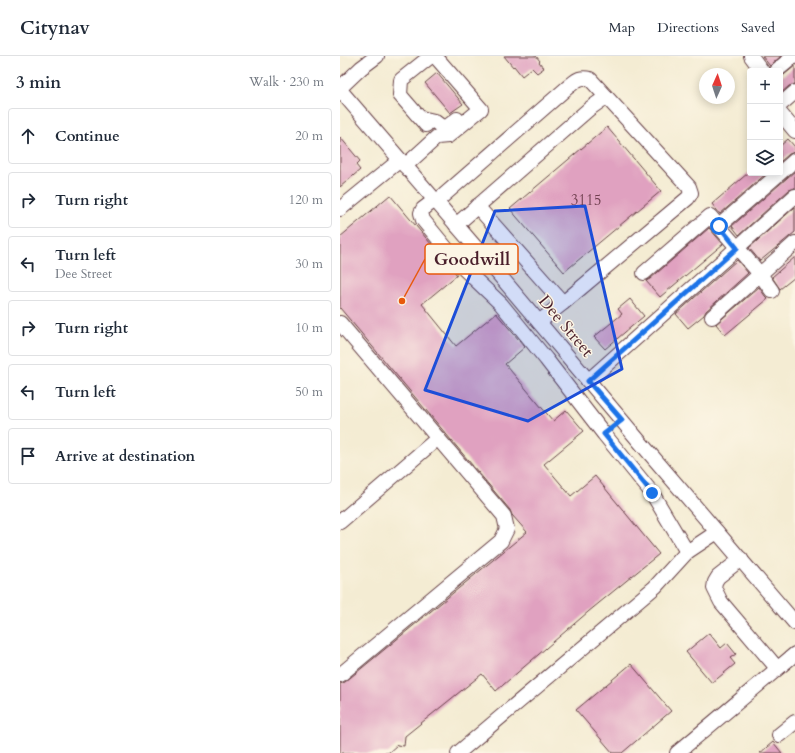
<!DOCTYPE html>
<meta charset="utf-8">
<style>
:root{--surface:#fff;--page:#f2f2f3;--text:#1f2937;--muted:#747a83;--line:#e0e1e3}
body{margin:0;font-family:Cardo,serif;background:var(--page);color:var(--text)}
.controls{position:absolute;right:12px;top:12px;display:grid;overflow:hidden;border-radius:4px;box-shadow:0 2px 10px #0003}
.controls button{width:36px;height:36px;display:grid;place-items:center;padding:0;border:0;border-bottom:1px solid var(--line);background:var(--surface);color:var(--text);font:20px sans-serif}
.compass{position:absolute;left:359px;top:12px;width:36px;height:36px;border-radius:50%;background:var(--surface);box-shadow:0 2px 10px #0003;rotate:3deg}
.stop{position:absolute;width:12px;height:12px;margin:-9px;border:3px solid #1a73e8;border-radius:50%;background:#fff}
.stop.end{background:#1a73e8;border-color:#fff;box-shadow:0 1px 4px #0008}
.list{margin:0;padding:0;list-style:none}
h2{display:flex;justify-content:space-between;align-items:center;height:52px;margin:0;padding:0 16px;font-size:17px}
h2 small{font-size:13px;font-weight:400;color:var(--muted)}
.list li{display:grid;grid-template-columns:26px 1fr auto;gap:12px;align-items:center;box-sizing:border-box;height:56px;margin:0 8px 8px;padding:0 8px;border:1px solid var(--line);border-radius:4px}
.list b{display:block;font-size:15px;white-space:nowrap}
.list p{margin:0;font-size:13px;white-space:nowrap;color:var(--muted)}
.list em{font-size:13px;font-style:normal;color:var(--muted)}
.icon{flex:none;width:22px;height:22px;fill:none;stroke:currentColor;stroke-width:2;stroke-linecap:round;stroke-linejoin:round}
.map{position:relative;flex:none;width:455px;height:697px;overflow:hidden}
header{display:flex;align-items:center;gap:24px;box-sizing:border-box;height:56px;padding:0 20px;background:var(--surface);border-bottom:1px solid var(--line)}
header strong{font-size:19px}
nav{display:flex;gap:22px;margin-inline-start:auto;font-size:14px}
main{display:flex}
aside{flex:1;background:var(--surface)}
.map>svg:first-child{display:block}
.building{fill:#e0a1c0}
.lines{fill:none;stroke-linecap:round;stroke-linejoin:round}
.minor-casing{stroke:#643e44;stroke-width:16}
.minor{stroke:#fff;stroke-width:14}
.route{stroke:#1a73e8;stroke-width:5}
.marked{fill:#1d4ed8;fill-opacity:0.2;stroke:#1d4ed8;stroke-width:3;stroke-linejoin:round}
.labels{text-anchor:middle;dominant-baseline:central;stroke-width:3;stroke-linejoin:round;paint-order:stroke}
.number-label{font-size:15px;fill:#704050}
.street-label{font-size:17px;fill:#4a1f2b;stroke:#fcf5e5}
.leader{fill:none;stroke:#e8590c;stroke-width:1.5}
.callout-dot{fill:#e8590c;stroke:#fcf5e5;stroke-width:1.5}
.callout{fill:#fcf5e5;stroke:#e8590c;stroke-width:1.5}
.callout-label{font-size:18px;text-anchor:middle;font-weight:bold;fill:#4a1f2b}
</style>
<header>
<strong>Citynav</strong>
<nav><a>Map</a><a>Directions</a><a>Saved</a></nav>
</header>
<main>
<aside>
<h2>3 min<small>Walk · 230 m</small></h2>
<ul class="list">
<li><svg class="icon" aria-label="ahead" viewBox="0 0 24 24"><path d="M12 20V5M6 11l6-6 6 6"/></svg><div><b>Continue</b></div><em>20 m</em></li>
<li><svg class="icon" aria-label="right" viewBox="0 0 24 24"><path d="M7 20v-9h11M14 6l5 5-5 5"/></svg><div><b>Turn right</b></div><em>120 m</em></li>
<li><svg class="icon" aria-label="left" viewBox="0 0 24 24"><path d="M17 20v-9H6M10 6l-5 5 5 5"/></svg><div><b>Turn left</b><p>Dee Street</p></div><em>30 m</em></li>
<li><svg class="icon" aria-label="right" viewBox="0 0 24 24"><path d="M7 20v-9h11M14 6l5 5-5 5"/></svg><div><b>Turn right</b></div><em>10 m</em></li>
<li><svg class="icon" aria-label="left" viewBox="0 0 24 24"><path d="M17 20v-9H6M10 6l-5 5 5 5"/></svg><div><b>Turn left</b></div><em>50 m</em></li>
<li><svg class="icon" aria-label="arrive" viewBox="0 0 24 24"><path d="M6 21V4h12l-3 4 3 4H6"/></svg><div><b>Arrive at destination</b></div></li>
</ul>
</aside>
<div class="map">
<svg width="455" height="697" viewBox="0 0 455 697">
<rect width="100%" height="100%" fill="#fcf5e5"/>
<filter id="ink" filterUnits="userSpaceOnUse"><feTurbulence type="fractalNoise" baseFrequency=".025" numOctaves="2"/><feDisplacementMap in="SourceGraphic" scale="8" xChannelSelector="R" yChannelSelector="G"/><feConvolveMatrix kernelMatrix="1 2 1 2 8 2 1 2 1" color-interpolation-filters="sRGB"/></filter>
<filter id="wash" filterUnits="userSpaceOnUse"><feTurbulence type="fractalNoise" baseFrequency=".012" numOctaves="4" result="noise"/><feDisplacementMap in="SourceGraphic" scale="16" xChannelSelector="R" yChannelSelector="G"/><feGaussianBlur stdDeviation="0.9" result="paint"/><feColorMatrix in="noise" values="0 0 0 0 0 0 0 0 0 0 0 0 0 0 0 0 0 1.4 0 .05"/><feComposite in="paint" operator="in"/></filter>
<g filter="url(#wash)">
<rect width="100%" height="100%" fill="#f4ecd3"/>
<g id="blocks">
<g class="building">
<path d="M164,0H196L200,5L199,6L204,12L197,17L192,12L182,20L174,10L173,11Z"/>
<path d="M422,0H441L430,10Z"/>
<path d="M455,10V28L449,30L440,38V22Z"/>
<path d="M97,17L123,48L110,57L85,27Z"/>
<path d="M267,71L321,135L224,216L170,153Z"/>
<path d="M0,81L20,105L16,109L20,114L0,131Z"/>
<path d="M448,83L455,91V96L449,98L440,106V90Z"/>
<path d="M455,115V132L449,134L399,179L392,170Z"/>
<path d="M408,117H427L380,158L372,148Z"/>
<path d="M50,139L117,219L82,248L116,290L156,257L185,291L165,308L213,365L226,354L244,375L204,408L231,440L255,420L319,498L248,556L156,635L142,618L65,680L64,690L57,689L48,697H0V628L5,626L187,476L172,459L170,454L0,252V181Z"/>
<path d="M455,151V176L420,205L409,192Z"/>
<path d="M369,172L383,188L320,241L306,225L310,223Z"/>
<path d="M455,201V221L440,233L432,221Z"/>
<path d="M397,204L408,217L366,255L364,259L348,272L336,258Z"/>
<path d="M419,231L425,240L428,243L385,279L376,268Z"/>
<path d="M290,243L304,260L265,293L254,281L282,258L278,253Z"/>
<path d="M369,577L381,592L387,587L396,598L390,602L395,608L372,627L346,596Z"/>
<path d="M291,608L331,655L282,697H273L236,654Z"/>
<path d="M433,686L442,697H420Z"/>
</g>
</g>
</g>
<g filter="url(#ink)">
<use href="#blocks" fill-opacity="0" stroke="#643e44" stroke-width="1"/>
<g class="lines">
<g class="minor-casing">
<g id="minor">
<path d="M411,0L422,15"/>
<path d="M436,15L454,0"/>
<path d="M0,32L21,12L37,0"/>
<path d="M0,34L150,208L300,386L455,567"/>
<path d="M440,49L455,36"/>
<path d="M440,57L455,75"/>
<path d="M81,62L94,65L102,71L108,70L117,63"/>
<path d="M86,69L60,39L61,24L91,0"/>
<path d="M65,110L97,81L108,80L141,53L95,0"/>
<path d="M95,144L83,153L81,157L83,164L120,209L161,248L206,303L264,378L312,437L347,496"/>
<path d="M96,146L228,31C236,25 239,20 250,23L349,131L351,137L348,142L223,247L199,266"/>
<path d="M137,150L223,247"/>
<path d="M0,153L60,104"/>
<path d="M116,169L249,53L266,41"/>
<path d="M379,170L455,104"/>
<path d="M304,217L370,160L420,218L432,235"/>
<path d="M372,261L455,187"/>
<path d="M0,267L164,460L167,473L161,485L0,619"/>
<path d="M248,325L455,140"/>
<path d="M0,466L98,382"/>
<path d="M401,503L378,521L375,526L374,532L381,546L437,612"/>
<path d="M439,679L455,666"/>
<path d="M118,697L315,531L347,496L377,476"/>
<path d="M337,697L455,598"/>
</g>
</g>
<use href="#minor" class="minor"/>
</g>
</g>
<g class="lines" filter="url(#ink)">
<path class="route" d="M312,437L264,378L282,364L248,325L397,192L379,170"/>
</g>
<path class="marked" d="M245,150L282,313L188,365L85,334L155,155Z"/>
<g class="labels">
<g class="number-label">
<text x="246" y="144">3115</text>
</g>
<g class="street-label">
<text transform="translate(226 270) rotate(50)">Dee Street</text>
</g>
</g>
<path class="leader" d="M62 245L85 203"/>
<circle class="callout-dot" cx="62" cy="245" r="4"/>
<rect class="callout" x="85" y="188" width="93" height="30" rx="4"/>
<g class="callout-label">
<text x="132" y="209">Goodwill</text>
</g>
</svg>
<div class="controls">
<button>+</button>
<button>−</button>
<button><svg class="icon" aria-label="layers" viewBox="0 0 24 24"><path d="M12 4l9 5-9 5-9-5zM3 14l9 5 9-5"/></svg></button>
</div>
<svg class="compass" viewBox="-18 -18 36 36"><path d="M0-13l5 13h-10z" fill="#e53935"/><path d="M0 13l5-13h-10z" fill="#747a83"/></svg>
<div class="stop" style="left:379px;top:170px"></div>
<div class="stop end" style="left:312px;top:437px"></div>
</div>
</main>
